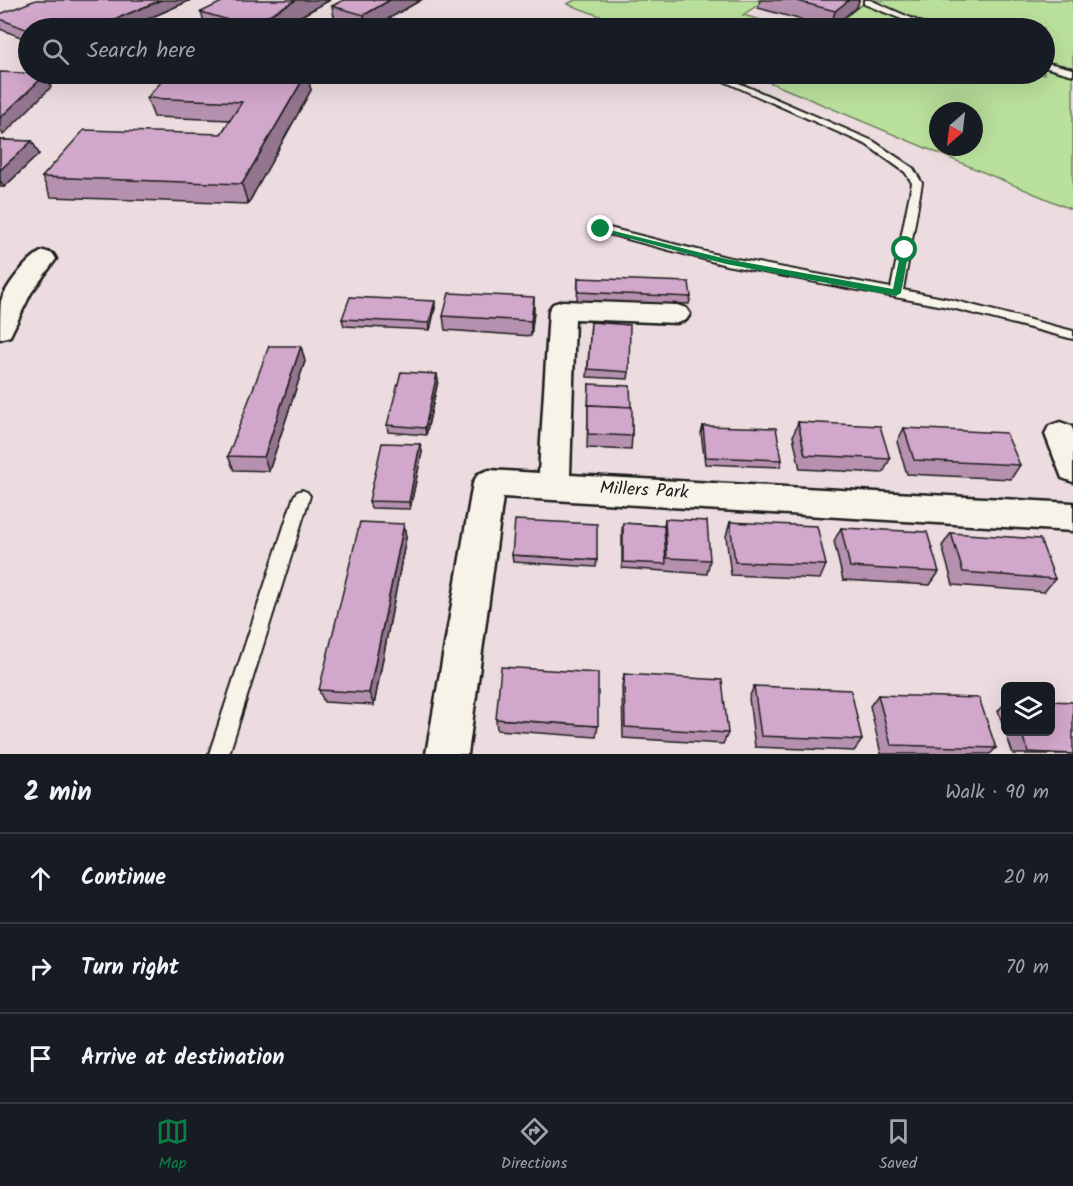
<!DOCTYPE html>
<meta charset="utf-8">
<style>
:root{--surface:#171b24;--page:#20242c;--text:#f1f3f6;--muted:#9ea1a6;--line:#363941;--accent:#0b8043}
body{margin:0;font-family:Kalam,sans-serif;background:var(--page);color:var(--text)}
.controls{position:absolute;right:18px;bottom:18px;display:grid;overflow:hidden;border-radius:9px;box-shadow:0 6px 24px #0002}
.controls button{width:54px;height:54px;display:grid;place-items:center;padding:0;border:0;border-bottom:2px solid var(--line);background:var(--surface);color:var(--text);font:30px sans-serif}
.compass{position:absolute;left:929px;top:102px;width:54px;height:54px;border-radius:50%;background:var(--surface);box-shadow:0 6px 24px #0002;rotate:208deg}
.stop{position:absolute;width:18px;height:18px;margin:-14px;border:4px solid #0b8043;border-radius:50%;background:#fff}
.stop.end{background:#0b8043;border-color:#fff;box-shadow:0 2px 6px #0008}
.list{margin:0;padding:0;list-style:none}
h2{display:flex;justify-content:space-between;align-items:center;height:78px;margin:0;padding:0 24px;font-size:26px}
h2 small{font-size:20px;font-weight:400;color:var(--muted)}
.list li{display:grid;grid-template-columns:39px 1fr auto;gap:18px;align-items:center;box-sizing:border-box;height:90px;padding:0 24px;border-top:2px solid var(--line)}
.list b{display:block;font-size:22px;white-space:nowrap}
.list em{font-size:20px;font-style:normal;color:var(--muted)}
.icon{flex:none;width:33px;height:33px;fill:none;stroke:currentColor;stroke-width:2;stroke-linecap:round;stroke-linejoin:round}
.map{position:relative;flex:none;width:1073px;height:754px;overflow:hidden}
.search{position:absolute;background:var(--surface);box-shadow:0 6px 24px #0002;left:18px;right:18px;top:18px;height:66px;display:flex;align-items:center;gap:15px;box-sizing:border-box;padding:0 21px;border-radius:33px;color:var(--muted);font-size:22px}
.sheet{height:348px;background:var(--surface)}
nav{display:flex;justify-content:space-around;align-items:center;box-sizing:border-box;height:84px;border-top:2px solid var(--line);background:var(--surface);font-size:16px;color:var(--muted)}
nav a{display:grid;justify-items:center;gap:3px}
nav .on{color:var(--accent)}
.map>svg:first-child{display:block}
.green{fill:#bae19c;stroke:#6b7e5c;stroke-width:1.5;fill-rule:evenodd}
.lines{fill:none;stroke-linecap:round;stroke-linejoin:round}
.lane-casing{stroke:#1c1c1c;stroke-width:4}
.street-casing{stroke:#1c1c1c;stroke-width:5}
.lane{fill:#f7f3e8;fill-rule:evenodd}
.street{fill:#f7f3e8;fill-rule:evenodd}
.wall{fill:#b590af;stroke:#1c1c1c;stroke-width:1.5}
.shaded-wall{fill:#93758f;stroke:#1c1c1c;stroke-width:1.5}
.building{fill:#d2a7cc;stroke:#1c1c1c;stroke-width:1.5}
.route{fill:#0b8043}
.labels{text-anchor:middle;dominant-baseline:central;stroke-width:4.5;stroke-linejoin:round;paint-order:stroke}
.street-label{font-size:18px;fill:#1c1c1c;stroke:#f7f3e8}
</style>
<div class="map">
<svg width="1073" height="754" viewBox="0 0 1073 754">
<rect width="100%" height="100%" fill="#ecdce0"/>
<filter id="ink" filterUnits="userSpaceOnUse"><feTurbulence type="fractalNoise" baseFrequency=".0167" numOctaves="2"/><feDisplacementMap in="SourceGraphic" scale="12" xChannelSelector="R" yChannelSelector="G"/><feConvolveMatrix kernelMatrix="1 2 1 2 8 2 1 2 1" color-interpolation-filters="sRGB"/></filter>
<g filter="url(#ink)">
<path class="green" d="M575,0H765L743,15L790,28L802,21L830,28L868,0H1073V210L750,74H1044V28H633L567,4ZM938,111H974V147H938Z"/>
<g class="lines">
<g class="lane-casing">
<g id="lane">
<path d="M864,0H870L934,28H924L864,4Z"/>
<path d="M580,21L607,28L580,25L554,28L561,24Z"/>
<path d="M798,25L808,26L809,28H798Z"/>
<path d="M1044,62L1073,69V75L1044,67Z"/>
<path d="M708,74H718L873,141L913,168L922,183L903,290L948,299L1073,331V339L948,307L726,265L597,231L595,229L601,226L726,257L891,288L912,183L905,172L867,145Z"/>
<path d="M302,490L307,492L310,496L229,754H209L294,496L297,492Z"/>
</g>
</g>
<g class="street-casing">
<g id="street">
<path d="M44,251L53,254L56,259L31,293L10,336L0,339C0,328 0,311 1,301C6,286 30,255 44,251Z"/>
<path d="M562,301L677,305L686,308L690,314L686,320L677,323L575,319L570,475L1073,503V531L503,497L468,754H426L473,483L478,474L489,470L539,473L549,310L553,304Z"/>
<path d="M1060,422L1071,426L1073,430V482L1062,478L1045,434L1049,426Z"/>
</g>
</g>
<use href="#lane" class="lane"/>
<use href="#street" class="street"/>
</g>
<g class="wall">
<path d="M191,0L127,28H28V40L0,29V14Z"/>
<path d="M330,0L279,28H206L201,12Z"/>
<path d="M344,0H421L372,28H354L335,23L332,6Z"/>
<path d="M760,0H859L857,7L831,28L758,8Z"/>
<path d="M311,90L248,204L51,197L42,177L221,134L230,120L154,117L147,98Z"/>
<path d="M0,140L32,141L39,154L4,187H0Z"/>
<path d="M578,278L691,297L689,304L577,300Z"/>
<path d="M435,308L430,330L344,326L342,319Z"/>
<path d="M534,312L531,336L445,330L443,316Z"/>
<path d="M591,322L629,372L628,379L587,377Z"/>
<path d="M305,361L269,471L234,470L228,456Z"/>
<path d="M438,381L426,435L388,432L387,425Z"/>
<path d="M589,384L631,407L632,436L631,450L587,448Z"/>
<path d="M798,422L890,459L883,473L800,469L793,436Z"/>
<path d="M703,426L782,460L780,467L705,464L701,433Z"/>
<path d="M904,428L1020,465L1011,479L907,474L897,442Z"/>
<path d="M420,444L422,452L410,509L371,508L369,501Z"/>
<path d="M665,519L710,560L707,574L622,568V530L623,523L664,526Z"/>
<path d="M730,522L826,565L820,579L731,575L726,536Z"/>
<path d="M404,524L406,538L374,705L324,702L319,690Z"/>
<path d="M841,528L939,572L930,585L843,580L834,541Z"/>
<path d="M951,533L1055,579L1044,592L953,585L942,546Z"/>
<path d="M512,555L597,560L596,567L513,562Z"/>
<path d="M624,674L728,733L723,744L623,738L622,686Z"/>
<path d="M754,686L862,740L854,751L755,747L749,698Z"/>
<path d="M878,695L996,748L990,754H881L870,706Z"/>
<path d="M1005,703V732H1050L1073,754H1013L998,711Z"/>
<path d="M496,719L598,726L596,737L497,730Z"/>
</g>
<g class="shaded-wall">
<path d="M161,0H191L127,28H94Z"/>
<path d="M296,0H330L279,28H249V26Z"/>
<path d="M390,0H421L372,28H366L364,15Z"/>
<path d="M849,0H859L857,7L831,28L835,11Z"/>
<path d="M46,74L51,87L3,135L0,128V118Z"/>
<path d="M306,74H307L311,90L248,204L242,184Z"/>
<path d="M32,141L39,154L4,187L0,180V170Z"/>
<path d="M534,297V312L531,336V321Z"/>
<path d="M435,301V308L430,330L429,323Z"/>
<path d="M301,346L305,361L269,471L264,457Z"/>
<path d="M437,374L438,381L426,435L425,428Z"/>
<path d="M420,444L422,452L410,509L409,502Z"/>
<path d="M404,524L406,538L374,705L369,693Z"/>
</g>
<g class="building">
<path d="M36,0H161L94,28H28V30L0,19V14Z"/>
<path d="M226,0H296L249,26L201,12Z"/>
<path d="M344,0H390L364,15L332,6Z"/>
<path d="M793,0H849L835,11Z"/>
<path d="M0,72L46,74L0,118Z"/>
<path d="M168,74H306L242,184L42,177L84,130L221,134L242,102L147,98Z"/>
<path d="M0,140L32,141L0,170Z"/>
<path d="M578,278L689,282L691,297L578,292Z"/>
<path d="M449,293L534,297L531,321L443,316Z"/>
<path d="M350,297L435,301L429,323L342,319Z"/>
<path d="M591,322L630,325L629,372L588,369Z"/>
<path d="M269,346H301L264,457L228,456Z"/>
<path d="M401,372L437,374L425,428L387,425Z"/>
<path d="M589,384L630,386L631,407L588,405V412Z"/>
<path d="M588,405L632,407V436L588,434Z"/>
<path d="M798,422L880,426L890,459L805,455Z"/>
<path d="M703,426L776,428L782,460L706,457Z"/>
<path d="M904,428L1006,433L1020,465L914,460Z"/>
<path d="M382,443L420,444L409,502L369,501Z"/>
<path d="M665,519L707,521L710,560L667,558Z"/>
<path d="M515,520L597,524V560L512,555Z"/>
<path d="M360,522L404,524L369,693L319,690Z"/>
<path d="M730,522L817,526L826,565L735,562Z"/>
<path d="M623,523L664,526L666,564L623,562Z"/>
<path d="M841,528L927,532L939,572L850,567Z"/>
<path d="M951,533L1040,539L1055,579L963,572Z"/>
<path d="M501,667L598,673V726L496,719Z"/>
<path d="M624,674L722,680L728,733L625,727Z"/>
<path d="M754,686L851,690L862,740L761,736Z"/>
<path d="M878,695L979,698L996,748L891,745Z"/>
<path d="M1050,701L1073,702V754L1028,752L1021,732H1050Z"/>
</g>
</g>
<path class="route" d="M598,227L726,259L893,289L901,250L905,248L909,250L901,293L896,296L726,264L598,230Z"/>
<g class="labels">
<g class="street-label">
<text transform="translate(644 491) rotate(3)">Millers Park</text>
</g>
</g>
</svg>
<div class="controls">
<button><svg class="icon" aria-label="layers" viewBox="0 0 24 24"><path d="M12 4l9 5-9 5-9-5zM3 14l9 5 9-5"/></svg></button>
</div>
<svg class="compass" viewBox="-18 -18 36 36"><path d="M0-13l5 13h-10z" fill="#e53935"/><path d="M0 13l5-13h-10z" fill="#9ea1a6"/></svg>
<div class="stop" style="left:905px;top:250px"></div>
<div class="stop end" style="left:601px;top:229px"></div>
<div class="search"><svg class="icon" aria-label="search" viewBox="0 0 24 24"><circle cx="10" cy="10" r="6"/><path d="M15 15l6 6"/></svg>Search here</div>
</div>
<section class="sheet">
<h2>2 min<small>Walk · 90 m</small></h2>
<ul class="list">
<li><svg class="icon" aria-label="ahead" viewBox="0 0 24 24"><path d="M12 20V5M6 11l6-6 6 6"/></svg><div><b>Continue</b></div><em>20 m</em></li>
<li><svg class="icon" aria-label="right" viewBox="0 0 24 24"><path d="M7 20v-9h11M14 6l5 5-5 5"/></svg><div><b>Turn right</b></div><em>70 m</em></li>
<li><svg class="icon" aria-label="arrive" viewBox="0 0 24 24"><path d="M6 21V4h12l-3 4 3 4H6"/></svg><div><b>Arrive at destination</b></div></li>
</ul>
</section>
<nav>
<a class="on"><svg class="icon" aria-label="map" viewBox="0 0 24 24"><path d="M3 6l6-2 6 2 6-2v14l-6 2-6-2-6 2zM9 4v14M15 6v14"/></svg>Map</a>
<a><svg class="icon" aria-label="directions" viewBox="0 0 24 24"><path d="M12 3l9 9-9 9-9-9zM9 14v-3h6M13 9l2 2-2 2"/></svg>Directions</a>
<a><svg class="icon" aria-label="saved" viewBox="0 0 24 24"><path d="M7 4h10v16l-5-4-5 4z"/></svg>Saved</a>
</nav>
